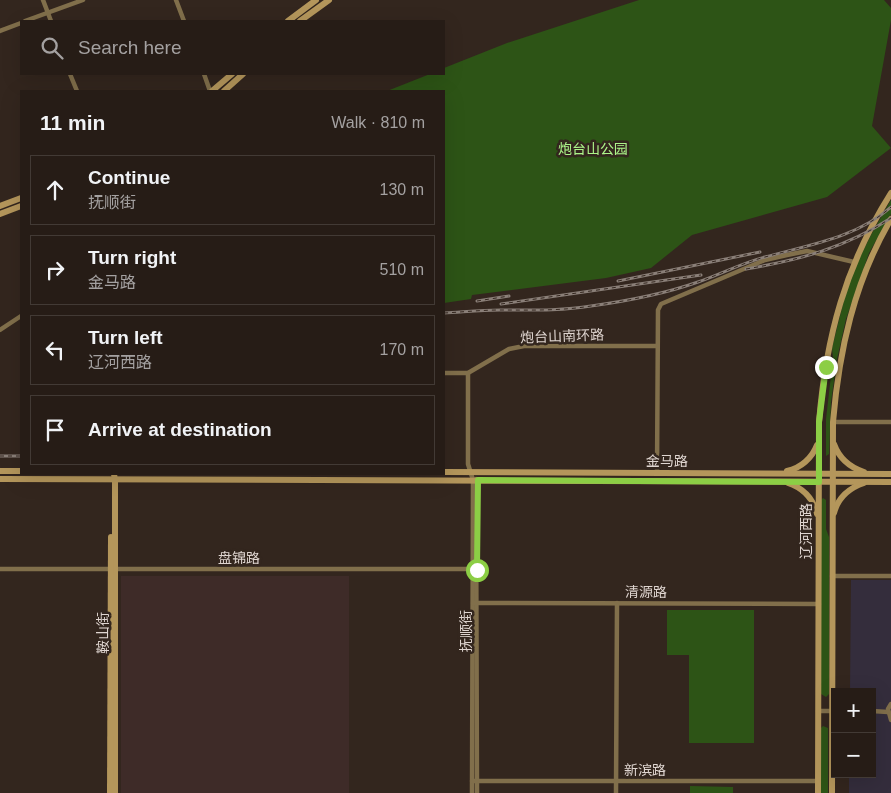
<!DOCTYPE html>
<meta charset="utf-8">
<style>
:root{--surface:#261c16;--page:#322923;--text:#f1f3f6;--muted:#a4a1a1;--line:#423a35}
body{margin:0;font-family:Helvetica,"Noto Sans SC",sans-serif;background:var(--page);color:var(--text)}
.controls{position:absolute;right:15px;bottom:15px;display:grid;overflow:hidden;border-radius:0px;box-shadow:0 5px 20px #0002}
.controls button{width:45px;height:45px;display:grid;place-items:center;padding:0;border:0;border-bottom:1px solid var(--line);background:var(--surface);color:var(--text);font:25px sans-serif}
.stop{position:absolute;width:15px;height:15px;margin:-11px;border:4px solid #8cce45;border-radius:50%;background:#fff}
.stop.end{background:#8cce45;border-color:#fff;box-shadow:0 1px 5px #0008}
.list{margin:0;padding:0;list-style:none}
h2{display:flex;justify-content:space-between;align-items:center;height:65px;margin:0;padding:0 20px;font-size:21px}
h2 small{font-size:16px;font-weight:400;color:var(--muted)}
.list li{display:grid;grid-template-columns:32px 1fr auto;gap:15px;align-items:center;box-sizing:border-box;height:70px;margin:0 10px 10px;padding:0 10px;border:1px solid var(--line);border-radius:0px}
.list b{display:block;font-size:19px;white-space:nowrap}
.list p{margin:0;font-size:16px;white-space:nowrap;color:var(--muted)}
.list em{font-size:16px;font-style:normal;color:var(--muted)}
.icon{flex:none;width:28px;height:28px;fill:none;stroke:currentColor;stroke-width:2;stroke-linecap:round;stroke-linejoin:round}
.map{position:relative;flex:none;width:891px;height:793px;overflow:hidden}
.search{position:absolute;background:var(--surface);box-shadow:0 5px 20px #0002;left:20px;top:20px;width:425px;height:55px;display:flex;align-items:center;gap:12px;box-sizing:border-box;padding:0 18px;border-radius:0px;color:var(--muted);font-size:19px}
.panel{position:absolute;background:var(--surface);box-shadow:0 5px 20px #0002;left:20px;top:90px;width:425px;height:385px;border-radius:0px}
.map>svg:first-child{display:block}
.industrial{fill:#3e2b28}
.education{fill:#342d3c}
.green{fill:#2d5416}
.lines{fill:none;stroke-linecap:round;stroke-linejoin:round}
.street{stroke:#816f4b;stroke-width:4.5}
.secondary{stroke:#b4965b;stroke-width:6}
.rail-casing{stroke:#8a7f78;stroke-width:3}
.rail{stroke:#33261e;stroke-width:1;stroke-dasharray:4;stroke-linecap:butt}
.route{stroke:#8cce45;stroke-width:6}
.labels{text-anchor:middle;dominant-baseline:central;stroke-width:5;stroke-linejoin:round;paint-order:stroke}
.park-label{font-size:14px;fill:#acf489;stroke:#33261e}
.street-label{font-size:14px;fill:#dfd5d0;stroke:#33261e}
</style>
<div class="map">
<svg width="891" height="793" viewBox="0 0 891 793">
<rect width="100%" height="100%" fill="#33261e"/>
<rect class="industrial" x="121" y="576" width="228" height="217"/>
<path class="education" d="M851,580H891V793H849V774H872V692H850Z"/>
<g class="green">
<path d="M639,0H884L891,8V20L872,126L891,148L827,197L692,235L651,268L606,278L472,295L471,299L444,303V91H387L430,74H444V68L507,43Z"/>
<path d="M891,200V214L869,253L846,319L837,359L831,402L829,454L826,456V419L833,358L832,348L847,288L854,269L871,235Z"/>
<path d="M823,498L826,500V529L829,537V694L826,697L821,694V500Z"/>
<path d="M667,610H754V743H689V655H667Z"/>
<path d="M823,726L828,728V793H821V728Z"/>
<path d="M690,786L733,787V793H690Z"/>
</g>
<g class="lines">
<g class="street">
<path d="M43,0L51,21"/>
<path d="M176,0L184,21"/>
<path d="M25,21L83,0"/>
<path d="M0,31L21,23"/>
<path d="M70,74L77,91"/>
<path d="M204,74L210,91"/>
<path d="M0,330L21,316"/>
<path d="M444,373H468L509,349L524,346H657"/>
<path d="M468,373V464L473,480L472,793"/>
<path d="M833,422H891"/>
<path d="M657,473L658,310L661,304L765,260L787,255L807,251L854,262"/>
<path d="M476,479L477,793"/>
<path d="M0,569H477"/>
<path d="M832,576H891"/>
<path d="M473,603L819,604"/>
<path d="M891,704L888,709L891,720"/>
<path d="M818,711H834"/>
<path d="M872,711L888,712"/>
<path d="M472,781H818"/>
<path d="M616,793L617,603"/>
</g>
<g class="secondary">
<path d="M288,21L316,0"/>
<path d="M300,21L329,0"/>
<path d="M212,91L232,74"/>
<path d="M224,91L243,74"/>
<path d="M0,206L21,198"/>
<path d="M0,214L21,206"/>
<path d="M834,444C839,458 849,467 864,472"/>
<path d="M0,471H21"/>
<path d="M787,471C801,468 812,458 817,445"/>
<path d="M444,472L891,474"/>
<path d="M114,474L115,480V793"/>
<path d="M0,479L891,482"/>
<path d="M788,483C803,488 813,498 817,514"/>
<path d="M834,513C838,498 849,488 864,483"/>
<path d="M110,793L111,537"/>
<path d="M818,793L819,422C826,337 845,266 891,193"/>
<path d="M832,793L833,422C839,351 854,282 891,219"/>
</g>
<g class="rail-casing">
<g id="rail">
<path d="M746,269C799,260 845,248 891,218"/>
<path d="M618,281L760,252"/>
<path d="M477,301L509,296"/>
<path d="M501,304L701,275"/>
<path d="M444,313C463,312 481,310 500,310C530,310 561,311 591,306C627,301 664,294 698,282C721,274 742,263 765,257C808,245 856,238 891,207"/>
<path d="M0,456H21"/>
</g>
</g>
<use href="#rail" class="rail"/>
</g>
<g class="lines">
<path class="route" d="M477,570L478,480L819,482V422L826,367"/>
</g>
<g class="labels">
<g class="park-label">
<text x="593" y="149">炮台山公园</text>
</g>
<g class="street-label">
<text transform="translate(562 336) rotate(-2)">炮台山南环路</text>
<text x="667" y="461">金马路</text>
<text transform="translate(806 531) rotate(-90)">辽河西路</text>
<text x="239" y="558">盘锦路</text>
<text x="646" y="592">清源路</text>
<text transform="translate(466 631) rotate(-90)">抚顺街</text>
<text transform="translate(103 633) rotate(-90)">鞍山街</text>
<text x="645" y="770">新滨路</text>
</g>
</g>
</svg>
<div class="controls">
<button>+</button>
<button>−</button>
</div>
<div class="stop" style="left:477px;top:570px"></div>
<div class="stop end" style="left:826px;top:367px"></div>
<div class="search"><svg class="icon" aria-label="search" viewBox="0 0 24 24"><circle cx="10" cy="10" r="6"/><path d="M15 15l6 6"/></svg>Search here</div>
<section class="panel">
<h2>11 min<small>Walk · 810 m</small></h2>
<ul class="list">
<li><svg class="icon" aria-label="ahead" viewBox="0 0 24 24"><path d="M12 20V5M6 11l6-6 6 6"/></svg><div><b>Continue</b><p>抚顺街</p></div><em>130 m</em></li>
<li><svg class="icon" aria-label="right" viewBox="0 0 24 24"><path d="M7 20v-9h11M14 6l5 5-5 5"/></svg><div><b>Turn right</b><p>金马路</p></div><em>510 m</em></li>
<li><svg class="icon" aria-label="left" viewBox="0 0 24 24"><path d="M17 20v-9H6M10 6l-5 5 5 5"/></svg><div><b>Turn left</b><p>辽河西路</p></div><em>170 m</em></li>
<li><svg class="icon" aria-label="arrive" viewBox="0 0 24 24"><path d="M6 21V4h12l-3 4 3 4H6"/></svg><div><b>Arrive at destination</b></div></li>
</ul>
</section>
</div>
